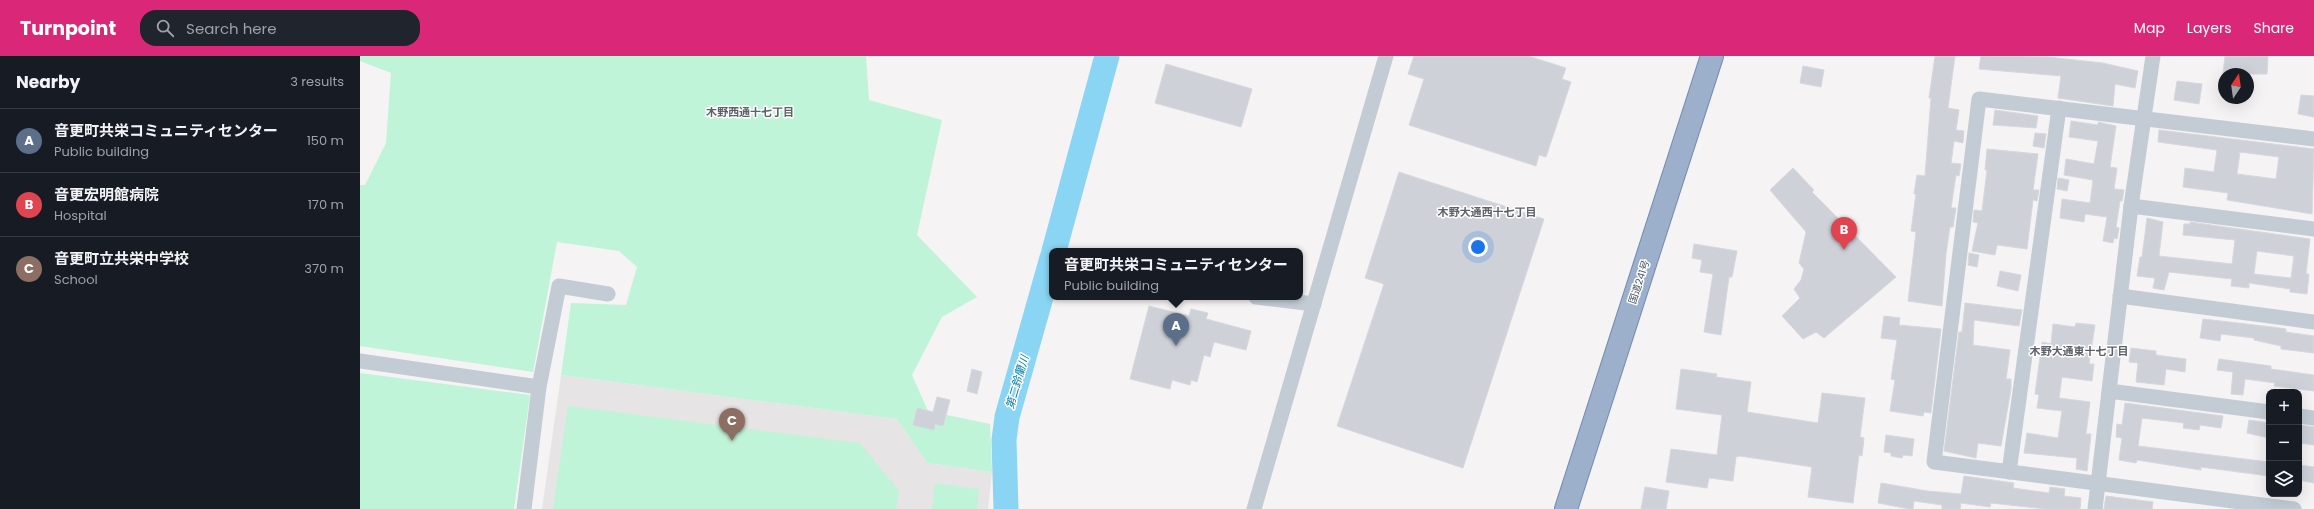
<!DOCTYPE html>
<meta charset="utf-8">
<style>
:root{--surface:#171b24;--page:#20242c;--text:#f1f3f6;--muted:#9ea1a6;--line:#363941;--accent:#db2777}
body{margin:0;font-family:Poppins,"Noto Sans JP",sans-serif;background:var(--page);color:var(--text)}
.controls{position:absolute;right:12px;bottom:12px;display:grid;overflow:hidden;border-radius:8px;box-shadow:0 4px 16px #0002}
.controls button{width:36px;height:36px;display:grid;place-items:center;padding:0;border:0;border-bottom:1px solid var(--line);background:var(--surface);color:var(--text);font:20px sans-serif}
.compass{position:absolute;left:1858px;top:12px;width:36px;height:36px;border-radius:50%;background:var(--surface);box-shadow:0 4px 16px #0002;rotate:13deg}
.you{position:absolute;left:1118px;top:191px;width:14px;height:14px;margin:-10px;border:3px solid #fff;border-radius:50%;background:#1a73e8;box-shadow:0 0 0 6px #1a73e833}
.badge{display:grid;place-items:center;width:26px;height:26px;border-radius:50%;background:var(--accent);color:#fff;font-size:13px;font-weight:700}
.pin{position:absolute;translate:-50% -33px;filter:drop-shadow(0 1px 2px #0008)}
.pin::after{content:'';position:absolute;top:21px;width:14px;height:12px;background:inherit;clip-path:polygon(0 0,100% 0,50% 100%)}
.popup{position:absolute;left:689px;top:192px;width:254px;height:52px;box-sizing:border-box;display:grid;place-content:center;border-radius:8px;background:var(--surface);filter:drop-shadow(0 1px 3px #0005);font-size:13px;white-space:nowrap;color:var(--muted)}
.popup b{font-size:15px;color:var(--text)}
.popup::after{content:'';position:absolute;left:50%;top:100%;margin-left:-8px;border:8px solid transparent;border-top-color:var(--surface)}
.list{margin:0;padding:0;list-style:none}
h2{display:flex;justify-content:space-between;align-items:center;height:52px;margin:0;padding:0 16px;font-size:17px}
h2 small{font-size:13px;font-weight:400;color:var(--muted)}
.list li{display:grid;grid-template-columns:26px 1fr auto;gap:12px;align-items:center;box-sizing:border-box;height:64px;padding:0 16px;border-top:1px solid var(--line)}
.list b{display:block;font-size:15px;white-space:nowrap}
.list p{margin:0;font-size:13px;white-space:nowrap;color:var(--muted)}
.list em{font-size:13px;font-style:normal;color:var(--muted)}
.icon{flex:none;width:22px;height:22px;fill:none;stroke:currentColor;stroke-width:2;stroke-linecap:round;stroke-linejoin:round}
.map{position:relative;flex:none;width:1954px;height:453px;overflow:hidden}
header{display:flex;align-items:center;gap:24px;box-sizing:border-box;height:56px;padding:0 20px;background:var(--accent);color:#fff}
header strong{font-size:19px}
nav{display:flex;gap:22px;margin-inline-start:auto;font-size:14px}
.search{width:280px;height:36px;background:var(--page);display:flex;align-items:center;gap:10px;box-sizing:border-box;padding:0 14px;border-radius:16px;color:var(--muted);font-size:15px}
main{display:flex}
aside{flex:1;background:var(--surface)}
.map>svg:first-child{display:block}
.education{fill:#e6e4e5}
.green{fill:#c0f4d8}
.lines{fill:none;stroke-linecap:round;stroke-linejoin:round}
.river{stroke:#8ad5f4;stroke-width:25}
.building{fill:#ced1d8;stroke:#d6d8de;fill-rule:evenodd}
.trunk-casing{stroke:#728bb0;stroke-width:24}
.minor{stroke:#c3ccd5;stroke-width:15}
.trunk{stroke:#9cb0cc;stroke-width:22}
.labels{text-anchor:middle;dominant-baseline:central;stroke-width:3;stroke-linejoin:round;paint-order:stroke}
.street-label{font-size:10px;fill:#485462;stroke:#fff}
.neighbourhood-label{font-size:11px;font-weight:bold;fill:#5e6268;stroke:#fff}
.water-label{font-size:11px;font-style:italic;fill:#027aad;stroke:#fff}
</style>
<header>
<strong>Turnpoint</strong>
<div class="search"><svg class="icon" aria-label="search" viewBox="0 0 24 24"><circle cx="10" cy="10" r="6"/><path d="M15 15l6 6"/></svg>Search here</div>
<nav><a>Map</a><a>Layers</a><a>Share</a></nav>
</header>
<main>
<aside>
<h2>Nearby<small>3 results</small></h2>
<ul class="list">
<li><span class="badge" style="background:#5c6f8a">A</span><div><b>音更町共栄コミュニティセンター</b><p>Public building</p></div><em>150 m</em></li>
<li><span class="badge" style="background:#e0444e">B</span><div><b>音更宏明館病院</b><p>Hospital</p></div><em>170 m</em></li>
<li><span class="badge" style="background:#8d6e63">C</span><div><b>音更町立共栄中学校</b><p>School</p></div><em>370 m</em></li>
</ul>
</aside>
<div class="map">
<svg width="1954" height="453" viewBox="0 0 1954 453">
<rect width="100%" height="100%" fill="#f5f3f3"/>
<path class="education" d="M201,319L537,363L567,407L632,416L628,453H182Z"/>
<g class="green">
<path d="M0,0H506L509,44L582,64L557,179L617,241L582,261L552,319L568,355L630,368L632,416L567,407L537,363L201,319L211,247L266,249L277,211L259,195L197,186L173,316L0,290V129H5L26,87L31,17L0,5Z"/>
<path d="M0,317L170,339L154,453H0Z"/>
<path d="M208,350L500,387L539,435L536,453H193Z"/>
<path d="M575,427L619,433L617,453H572Z"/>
</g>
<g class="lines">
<g class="river">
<path d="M694,195L747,0"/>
<path d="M646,453L644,384L647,361L692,202"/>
</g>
</g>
<g class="building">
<path d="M1054,0H1168L1206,12L1202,23L1211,26L1186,101L1179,99L1176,110L1049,69L1064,23L1048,18Z"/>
<path d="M1575,0H1595L1588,52L1599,54L1596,74L1604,75L1603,87L1594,85L1591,107L1601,108L1599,120L1596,119L1591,152H1596L1593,171H1590L1586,198L1582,250L1548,245L1556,176L1551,175L1556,138H1554L1557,119L1565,120L1571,42H1569Z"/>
<path d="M1621,0L1688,1L1743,7L1778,15L1775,32L1755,28L1753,50L1698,42L1701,20L1619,13Z"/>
<path d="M1865,0H1908L1907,18H1863Z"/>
<path d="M806,8L892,33L881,71L795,47Z"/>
<path d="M1443,10L1464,14L1461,31L1440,27Z"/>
<path d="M1817,25L1842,28L1839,48L1814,44Z"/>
<path d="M1941,39L1954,40V61L1938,58Z"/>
<path d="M1635,54L1678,60L1676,72L1633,69Z"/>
<path d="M1711,65L1738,69V66L1756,70L1750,111L1757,112L1754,133L1764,134L1762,145H1760L1756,171L1759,172L1757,183L1754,182L1753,187L1743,185L1747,161L1725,158L1724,166L1700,162L1702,143L1730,147L1733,124L1704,119L1706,103L1734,108L1738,85L1709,81Z"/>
<path d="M1799,74L1954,93L1952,158L1867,144L1868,137L1823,131L1825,112L1854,116L1857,94L1798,86ZM1880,96L1919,101L1916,123L1877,118Z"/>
<path d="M1675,77L1686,78L1684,92L1673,90Z"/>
<path d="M1627,93L1678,98L1673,134H1679L1677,145L1673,144L1667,193L1637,189L1635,199L1612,195L1618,167L1613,166L1614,154L1622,155L1627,114H1625Z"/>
<path d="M1433,112L1454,134L1452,136L1536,221L1464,282L1456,276L1443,283L1422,260L1440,242L1434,233L1441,224L1444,213L1439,207L1446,176L1410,134Z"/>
<path d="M1039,116L1184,163L1103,412L977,370L1024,228L1005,222Z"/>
<path d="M1698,122L1709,124L1707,135L1697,133Z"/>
<path d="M1787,162L1803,166L1799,200L1872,208L1875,184L1823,179L1824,168H1830V166L1950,183L1946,218H1949L1947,238L1930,236V233L1889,227V232L1871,230L1872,223L1809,216L1804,234L1793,232L1795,222L1777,220L1780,201H1782ZM1897,195L1934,200L1931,222L1894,218Z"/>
<path d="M1334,188L1377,195L1372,221H1369L1361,279L1344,276L1353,218L1340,216L1342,204L1332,202Z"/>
<path d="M1609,197L1619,199L1617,211L1608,209Z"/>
<path d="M1640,215L1661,219L1658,235L1637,230Z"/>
<path d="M1605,247L1662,254L1659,270L1614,264L1613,289L1650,294L1646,323H1651V333L1641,390L1618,387L1616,402L1584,395L1599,276H1602Z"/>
<path d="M789,250L829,260L831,253L848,257L846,263L891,275L886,294L854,286L850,301L844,299L837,326L831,324L830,329L812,324L810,333L770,323Z"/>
<path d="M1524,260L1540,262L1539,269L1581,273L1571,357L1564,356L1563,360L1530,355L1535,324L1531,323L1537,284L1521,282Z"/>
<path d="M1843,263L1912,271L1926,273V276L1954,280V297L1921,293V290L1894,284V282L1861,278L1860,285L1840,282Z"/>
<path d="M1716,267L1735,269L1729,308H1734L1732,325L1702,321L1699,342L1730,346L1726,378H1731L1727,415L1716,413L1717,402L1664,397L1667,377L1698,382L1702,355L1677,352L1679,339L1675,338L1682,286L1691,288L1693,268L1715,271Z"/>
<path d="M1771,292L1796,295V299L1826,303L1825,316L1806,313L1804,329L1776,326L1778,307L1769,306Z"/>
<path d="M1859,303L1911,310V313L1954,319V335L1914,330L1915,327L1885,323L1883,339L1871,338L1873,316L1857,314Z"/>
<path d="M612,313L622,316L617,338L607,335Z"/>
<path d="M1321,313L1357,318L1356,321L1391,326L1387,356L1458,367L1462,337L1505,342L1500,381L1504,382L1502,400L1499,399L1493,447L1448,441L1452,411L1380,400L1376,401L1373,425L1349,422L1347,432L1306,426L1311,393L1357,399L1362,359L1316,353Z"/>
<path d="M577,341L590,344L583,370L575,368L574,374L553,369L557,352L573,356Z"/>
<path d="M1765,347L1863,360L1861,372L1840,369L1839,374L1823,372L1824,367L1782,362L1778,390L1909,406V420L1841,411V414L1777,404L1776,407L1759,404L1762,382L1756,381L1757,368L1762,369Z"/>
<path d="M1889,364L1909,367V382L1887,377Z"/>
<path d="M1940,369L1954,371V389L1939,387Z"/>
<path d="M1526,379L1554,383L1552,400L1543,399L1542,402L1531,400V397L1524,396Z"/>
<path d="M1939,409L1954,411V427L1939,424Z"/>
<path d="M1604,420L1654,427L1653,432L1689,437L1690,431L1705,433L1704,440L1721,442L1720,453H1686L1631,447L1630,451L1601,447L1600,453H1582V449L1554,445L1553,453H1550L1518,447L1521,427L1567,435L1601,438Z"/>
<path d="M1285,431L1309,435L1306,453H1281Z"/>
<path d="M1746,440L1793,446L1792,453H1744Z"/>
</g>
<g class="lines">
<g class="trunk-casing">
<path id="trunk" d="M1206,453L1352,0"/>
</g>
<g class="minor">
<path d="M1771,150L1954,173"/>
<path d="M1760,240L1954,266"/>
<path d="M896,241L954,248"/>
<path d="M0,305L179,331"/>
<path d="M1749,335L1909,356"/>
<path d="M1939,360L1954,362"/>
<path d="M1649,416L1699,52"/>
<path d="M164,453L179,331L199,230L248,238"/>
<path d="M894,453L1026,0"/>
<path d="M1735,453L1771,150L1793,0"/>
<path d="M1934,453L1574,406L1619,43L1954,83"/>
</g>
<use href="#trunk" class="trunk"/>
</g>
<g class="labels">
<g class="street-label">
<text transform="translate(1279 226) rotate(-72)">国道241号</text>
</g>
<g class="neighbourhood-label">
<text x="390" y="56">木野西通十七丁目</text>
<text x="1127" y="156">木野大通西十七丁目</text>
<text x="1719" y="295">木野大通東十七丁目</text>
</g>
<g class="water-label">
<text transform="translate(657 326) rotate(-74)">第二鈴蘭川</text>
</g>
</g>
</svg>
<div class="controls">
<button>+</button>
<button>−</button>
<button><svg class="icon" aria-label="layers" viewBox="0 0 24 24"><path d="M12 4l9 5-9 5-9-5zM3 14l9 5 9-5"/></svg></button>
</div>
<svg class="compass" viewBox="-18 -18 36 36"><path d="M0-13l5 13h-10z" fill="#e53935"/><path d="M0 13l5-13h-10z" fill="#9ea1a6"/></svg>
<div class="you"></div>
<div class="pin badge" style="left:816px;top:290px;background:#5c6f8a">A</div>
<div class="popup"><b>音更町共栄コミュニティセンター</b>Public building</div>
<div class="pin badge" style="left:1484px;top:194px;background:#e0444e">B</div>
<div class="pin badge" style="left:372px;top:385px;background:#8d6e63">C</div>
</div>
</main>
